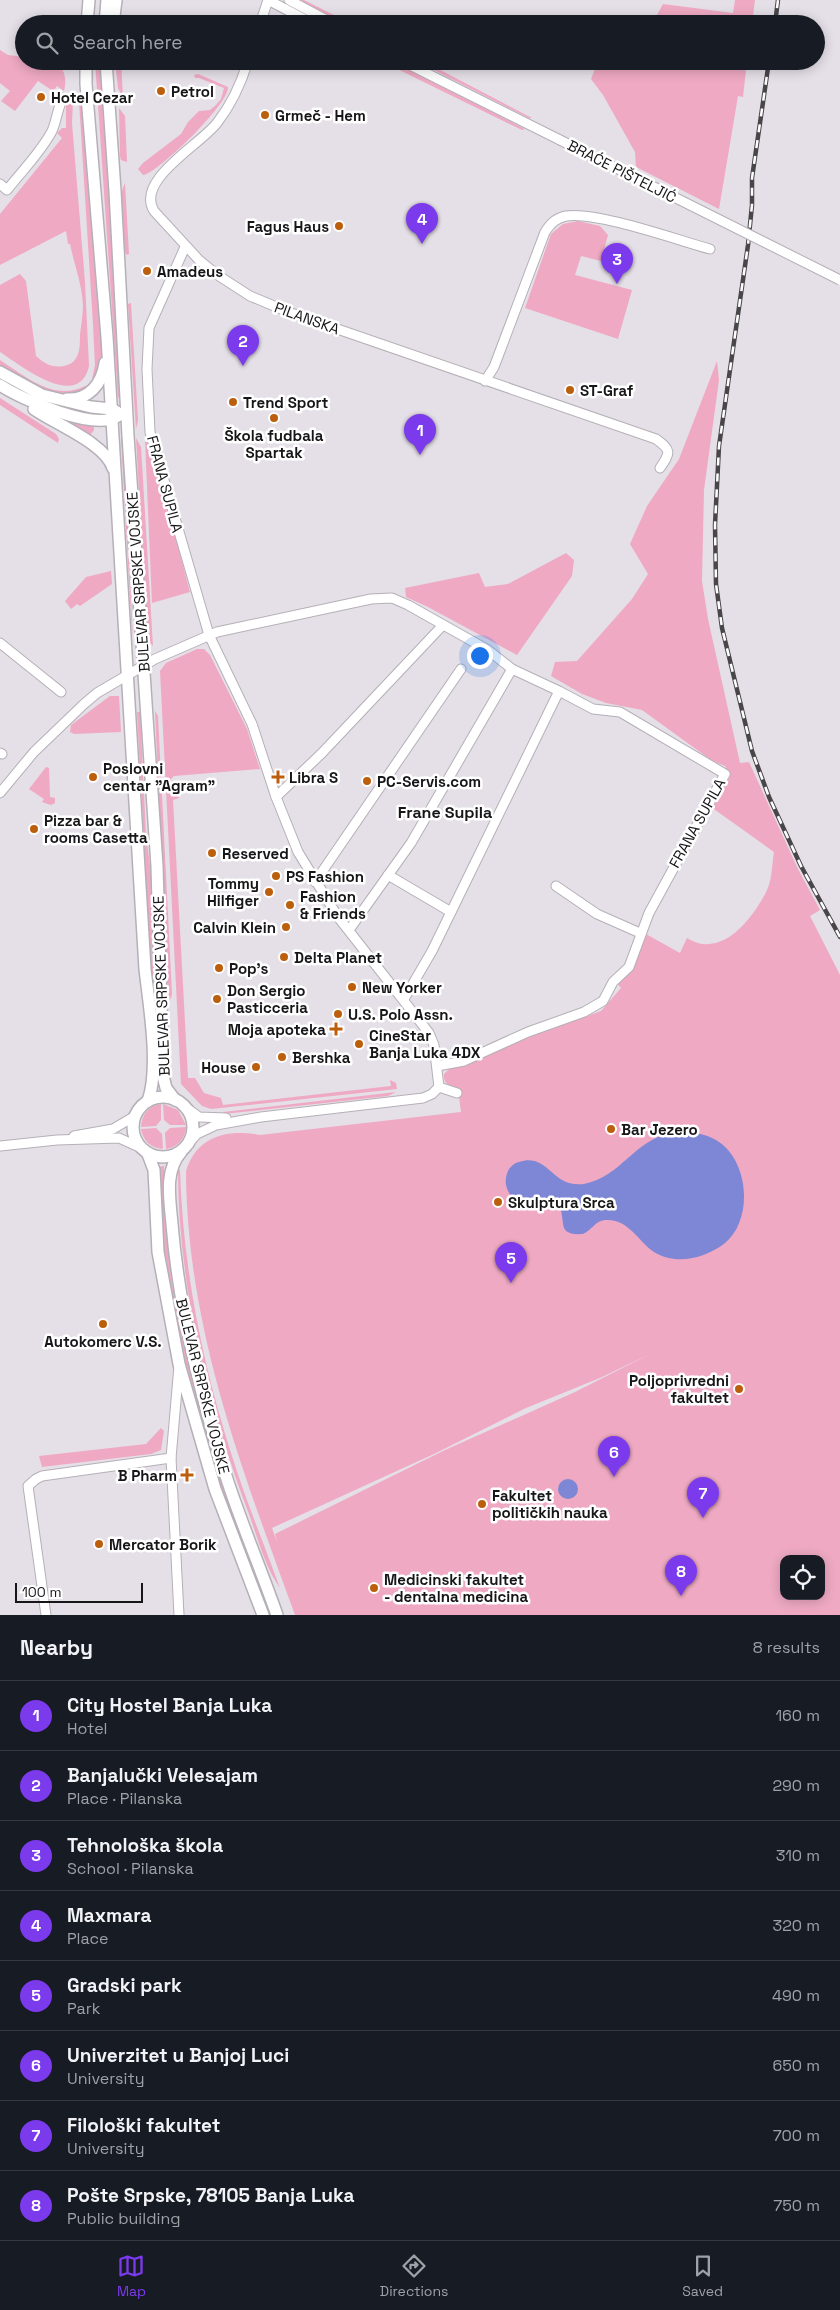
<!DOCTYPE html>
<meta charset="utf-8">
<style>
:root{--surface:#171b24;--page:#242831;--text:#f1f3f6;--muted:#9ea1a6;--line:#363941;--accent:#7c3aed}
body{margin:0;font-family:"Space Grotesk",sans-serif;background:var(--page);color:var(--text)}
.controls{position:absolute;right:15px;bottom:15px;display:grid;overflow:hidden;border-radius:10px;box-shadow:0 2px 12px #0003}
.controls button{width:45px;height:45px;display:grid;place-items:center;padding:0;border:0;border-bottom:1px solid var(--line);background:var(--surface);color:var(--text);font:25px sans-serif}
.scale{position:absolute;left:15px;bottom:12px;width:128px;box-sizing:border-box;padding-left:5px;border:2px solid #161517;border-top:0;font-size:14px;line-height:18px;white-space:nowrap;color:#161517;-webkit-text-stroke:4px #fff;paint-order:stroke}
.you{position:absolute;left:479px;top:655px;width:18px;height:18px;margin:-12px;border:4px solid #fff;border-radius:50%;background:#1a73e8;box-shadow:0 0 0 8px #1a73e833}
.badge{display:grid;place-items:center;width:32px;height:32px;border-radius:50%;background:var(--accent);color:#fff;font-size:16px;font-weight:700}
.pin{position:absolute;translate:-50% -41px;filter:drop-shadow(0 1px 2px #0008)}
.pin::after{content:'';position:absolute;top:26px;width:18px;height:15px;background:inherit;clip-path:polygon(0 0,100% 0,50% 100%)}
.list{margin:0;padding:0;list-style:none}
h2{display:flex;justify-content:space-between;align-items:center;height:65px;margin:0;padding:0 20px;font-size:21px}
h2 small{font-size:16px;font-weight:400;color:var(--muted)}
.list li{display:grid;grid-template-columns:32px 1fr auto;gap:15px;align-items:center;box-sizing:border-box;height:70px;padding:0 20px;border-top:1px solid var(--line)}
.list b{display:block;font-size:19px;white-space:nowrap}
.list p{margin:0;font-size:16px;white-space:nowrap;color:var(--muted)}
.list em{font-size:16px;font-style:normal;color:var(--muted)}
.icon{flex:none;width:28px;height:28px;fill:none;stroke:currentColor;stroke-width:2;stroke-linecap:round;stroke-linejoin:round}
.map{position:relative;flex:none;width:840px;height:1615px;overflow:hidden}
.search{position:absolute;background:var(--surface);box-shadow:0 2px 12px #0003;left:15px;right:15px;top:15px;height:55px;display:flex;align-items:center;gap:12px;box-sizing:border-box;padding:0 18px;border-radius:28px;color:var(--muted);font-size:19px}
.sheet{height:625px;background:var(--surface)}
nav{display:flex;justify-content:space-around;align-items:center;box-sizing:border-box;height:70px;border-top:1px solid var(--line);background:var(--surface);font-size:14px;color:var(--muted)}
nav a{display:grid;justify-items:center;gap:2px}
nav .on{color:var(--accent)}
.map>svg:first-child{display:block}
.green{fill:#efa9c3;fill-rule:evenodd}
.water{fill:#7d87d6}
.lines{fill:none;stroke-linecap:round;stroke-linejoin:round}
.minor-casing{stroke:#b5b0b7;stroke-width:11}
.major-casing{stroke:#b5b0b7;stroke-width:14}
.minor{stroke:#fff;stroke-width:9}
.major{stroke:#fff;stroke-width:11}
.rail-casing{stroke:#484649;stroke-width:4.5}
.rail{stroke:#fff;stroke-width:2.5;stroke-dasharray:8;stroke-linecap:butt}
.minor-bridge-casing{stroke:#b5b0b7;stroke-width:11;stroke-linecap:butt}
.minor-bridge{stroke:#fff;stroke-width:9}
.poi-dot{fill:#bc5f0c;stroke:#fff;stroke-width:2}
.labels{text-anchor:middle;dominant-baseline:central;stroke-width:5;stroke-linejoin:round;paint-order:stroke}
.poi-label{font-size:15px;font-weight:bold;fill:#161517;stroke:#fff;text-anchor:start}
.street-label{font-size:15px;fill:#161517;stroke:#fff}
.neighbourhood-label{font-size:16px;font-weight:bold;fill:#161517;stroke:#fff}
</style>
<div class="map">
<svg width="840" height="1615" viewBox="0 0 840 1615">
<rect width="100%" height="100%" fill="#e5dfe7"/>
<g class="green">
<path d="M302,0H304L352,24H346L301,2Z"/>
<path d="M735,0H755L752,24H652L663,4L733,13Z"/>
<path d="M0,50L8,55L24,57V61L57,62C65,71 67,79 64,91L57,86L53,91L38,81L15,111L1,101L10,91L0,83Z"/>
<path d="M95,61H100L109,174L121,399L118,397Z"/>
<path d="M115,61H121L123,98L118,88Z"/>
<path d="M381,61H389L424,77L525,129L522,130Z"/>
<path d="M416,61H423L532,118H529Z"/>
<path d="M598,61H747L743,97L738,96L719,209L636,167L635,152L603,95L591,79Z"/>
<path d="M198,74L228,87C230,103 157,174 143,175L138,169L143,163L181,134L188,122L199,111L210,110L216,105L221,99L224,88L199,78H195L194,75Z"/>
<path d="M66,98H72L73,100L72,123L85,282L89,366C79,412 20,365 0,352V285L20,274L26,281L36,356C45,364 52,368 64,366C80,363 80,348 80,335C81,325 83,315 83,305C82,284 74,264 70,244H68L66,231L0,265V214L62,138L57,133L62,128H66Z"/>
<path d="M79,101H82L103,349L102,362L94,382L92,379L95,365L93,324Z"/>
<path d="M119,108L125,116L127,162L121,160L120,156Z"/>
<path d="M125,183L129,254L127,255L123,250C122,231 116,201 125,183Z"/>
<path d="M578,221L600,226L608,235L601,261L581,256L575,275L632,290L618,339L525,308L551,234L563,224Z"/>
<path d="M131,303L138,420L136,429L128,304Z"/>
<path d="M0,360C25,376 54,402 85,386L87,388C57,407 25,380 0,365Z"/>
<path d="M717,361L719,380L704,490L702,581L708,619L740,763L749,762L798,869L820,910L810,916L840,975V1615H295C242,1469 187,1329 186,1171C197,1136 227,1129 260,1135L461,1112L458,1089C449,1086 443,1084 444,1074L450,1068L469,1064L510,1044L601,1011L621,988L616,982L644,933L680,953L687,938C721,960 753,919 767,890C772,880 772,864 774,852L711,807L730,777L725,766L711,760L642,710L606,703L582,694L551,676L555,662L577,661L632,599L648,574L630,544L647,506L679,459ZM650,1354L575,1392L445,1450L275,1534L277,1542L272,1528L434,1454L526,1408L600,1378ZM784,1559H821V1596H784Z"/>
<path d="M0,398L56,434L59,439L58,443L0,405Z"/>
<path d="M52,413L94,422V430L88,438Z"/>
<path d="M121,438H123L133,639L131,617Z"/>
<path d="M136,438L141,447L153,646L148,641L147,632Z"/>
<path d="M145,440L150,441L190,592L152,603Z"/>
<path d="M566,553L574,560L572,576L517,655L428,607L406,597L405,588L479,573L485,587L508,584Z"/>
<path d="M111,571L112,584L80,606L77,604L71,609L65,601L86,577Z"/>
<path d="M197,649H204L210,655L247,729L260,769L174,776L171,779L172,789L177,792L179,798L173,800L188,1078H195L204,1093L221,1098L223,1105L391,1086L390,1080L396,1083L397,1089L211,1109L202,1106L181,1084L160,671L166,663Z"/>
<path d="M110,696H119L121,732L74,734L70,732L71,725Z"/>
<path d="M155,711L158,716L172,994L171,998L168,1001Z"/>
<path d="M137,712H140L146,834L153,890L156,995L154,994L151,969Z"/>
<path d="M46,767L49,768L50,797L55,798V803L51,805L42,802L44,799L29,789Z"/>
<path d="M396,1092L388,1096L224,1114L223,1112Z"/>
<path d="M161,1104V1120L156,1126L141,1127C142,1114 148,1106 161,1104Z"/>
<path d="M163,1104L178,1110L186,1125H170L164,1120Z"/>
<path d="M186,1127C185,1139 178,1147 166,1149L165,1133L170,1128Z"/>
<path d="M156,1128L162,1134L163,1149C151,1148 143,1141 141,1129Z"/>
<path d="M164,1166L167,1236L172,1283L190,1367L272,1615H268L264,1605C222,1493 182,1380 164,1262C159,1231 160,1198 158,1167Z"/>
<path d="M178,1169L180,1170C183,1268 202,1363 232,1456C246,1501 264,1544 280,1588C265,1567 258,1539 249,1514C208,1405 178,1287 178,1169Z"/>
<path d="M161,1428L164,1431L161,1450L151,1454L42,1467L39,1456L146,1444Z"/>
</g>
<g class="water">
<path d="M671,1133C687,1132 702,1132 716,1140C749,1159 754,1219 725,1243C706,1258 676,1266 654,1252C638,1241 628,1218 605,1220C595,1221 592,1230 583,1234C554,1236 568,1219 558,1205C549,1201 541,1206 532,1206C514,1204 500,1189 508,1171C510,1167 514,1163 519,1162C539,1155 547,1170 562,1180C569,1184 576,1185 584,1184C621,1177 634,1140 671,1133Z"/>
<circle cx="568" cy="1489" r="10"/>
</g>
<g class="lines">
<g class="minor-casing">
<g id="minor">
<path d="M268,0L314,24"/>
<path d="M289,0L334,24"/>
<path d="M260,24L268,0"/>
<path d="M248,61C241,84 231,105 217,123C200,145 135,180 154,211L199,260L216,274L250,296L291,313L656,439C671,450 671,452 660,468"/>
<path d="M402,61L560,140"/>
<path d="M0,184L7,190C22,171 41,152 52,131C57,120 57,109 63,98"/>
<path d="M185,247L149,328L147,369L150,432L209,635L252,724L276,797L298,852L338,917L429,1033L434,1045L439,1087L457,1093"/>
<path d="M485,381L494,367L545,232C551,223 556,218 566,216C596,211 677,240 710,249"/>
<path d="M0,643L61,692"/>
<path d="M0,753L2,754"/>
<path d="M0,793L34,752L84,704L97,693L155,659L217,632L371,599L392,598L408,605L488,650L512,669"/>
<path d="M276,797L322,753L443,625"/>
<path d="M388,875L451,912"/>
<path d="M315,882L461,669"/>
<path d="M556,886L597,914L640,933"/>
<path d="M349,930L411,843L512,669L559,691L432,951L404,999"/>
<path d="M437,1066L464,1061L528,1032L584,1012L603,1001L613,982L629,967L649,913L725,774L620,712L593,709L559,691"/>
<path d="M185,1107L199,1117L226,1118"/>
<path d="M74,1136L113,1129L135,1116"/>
<path d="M0,1146L57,1140L119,1138L139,1147"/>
<path d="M186,1146L197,1134L216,1125L261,1117L423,1098L432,1094L439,1087"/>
<path d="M179,1366L171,1458L179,1615"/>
<path d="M46,1615L28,1486L36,1479L42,1476L171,1458"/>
</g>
</g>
<g class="major-casing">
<g id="major">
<path d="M87,24L89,0"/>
<path d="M105,24L107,0"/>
<path d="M113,24L116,0"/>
<path d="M86,61V84L107,337L145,969C149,1005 160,1067 148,1101"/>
<path d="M106,61L115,191L128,436L157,866L163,1076L166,1088L175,1100"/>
<path d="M0,372L42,395L91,407L112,409L117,412"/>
<path d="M0,385C21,399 95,432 118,416"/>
<path d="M67,399C89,400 102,384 105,363"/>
<path d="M34,409C55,424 105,443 113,468"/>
<circle cx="163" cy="1127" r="30"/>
<path d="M181,1152C164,1171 170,1200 172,1224C179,1310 200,1394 226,1476C241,1523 261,1569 277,1615"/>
<path d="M148,1154L154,1170L158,1252L179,1364L215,1489L263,1615"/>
</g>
</g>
<use href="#minor" class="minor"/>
<use href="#major" class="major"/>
<g class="rail-casing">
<g id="rail">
<path d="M775,24L778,0"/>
<path d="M769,61L752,178V205L748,245L719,446L715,525L716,584L722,628L752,751L769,797L801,866L840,937"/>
</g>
</g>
<use href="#rail" class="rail"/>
<g class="minor-bridge-casing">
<path id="minor-bridge" d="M560,140L840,280"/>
</g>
<use href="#minor-bridge" class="minor-bridge"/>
</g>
<g class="poi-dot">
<circle cx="161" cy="91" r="5"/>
<circle cx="41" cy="97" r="5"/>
<circle cx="265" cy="115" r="5"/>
<circle cx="339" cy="226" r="5"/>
<circle cx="147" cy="271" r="5"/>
<circle cx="570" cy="390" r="5"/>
<circle cx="233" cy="402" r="5"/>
<circle cx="274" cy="418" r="5"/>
<circle cx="93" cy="777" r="5"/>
<path d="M275.5 769.5h5v5h5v5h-5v5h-5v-5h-5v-5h5z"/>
<circle cx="367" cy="781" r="5"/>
<circle cx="34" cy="829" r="5"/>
<circle cx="212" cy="853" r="5"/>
<circle cx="276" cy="876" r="5"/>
<circle cx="269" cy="892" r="5"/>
<circle cx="290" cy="905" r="5"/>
<circle cx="286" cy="927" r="5"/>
<circle cx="284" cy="957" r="5"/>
<circle cx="219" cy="968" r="5"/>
<circle cx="352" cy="987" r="5"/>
<circle cx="217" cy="999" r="5"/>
<circle cx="338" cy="1014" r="5"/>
<path d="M333.5 1021.5h5v5h5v5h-5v5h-5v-5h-5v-5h5z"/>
<circle cx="359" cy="1044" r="5"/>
<circle cx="282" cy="1057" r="5"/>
<circle cx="256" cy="1067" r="5"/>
<circle cx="611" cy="1129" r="5"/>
<circle cx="498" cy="1202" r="5"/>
<circle cx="103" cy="1324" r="5"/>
<circle cx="739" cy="1389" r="5"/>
<path d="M184.5 1467.5h5v5h5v5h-5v5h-5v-5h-5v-5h5z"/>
<circle cx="482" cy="1504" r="5"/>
<circle cx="99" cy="1544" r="5"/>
<circle cx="374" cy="1588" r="5"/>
</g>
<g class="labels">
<g class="poi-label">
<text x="171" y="91">Petrol</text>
<text x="51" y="97">Hotel Cezar</text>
<text x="275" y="115">Grmeč - Hem</text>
<text x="329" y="226" text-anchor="end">Fagus Haus</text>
<text x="157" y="271">Amadeus</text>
<text x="580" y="390">ST-Graf</text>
<text x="243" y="402">Trend Sport</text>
<text x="274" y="435" text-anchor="middle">Škola fudbala<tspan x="274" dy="17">Spartak</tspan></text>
<text x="103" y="768">Poslovni<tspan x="103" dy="17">centar "Agram"</tspan></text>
<text x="289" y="777">Libra S</text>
<text x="377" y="781">PC-Servis.com</text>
<text x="44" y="820">Pizza bar &amp;<tspan x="44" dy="17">rooms Casetta</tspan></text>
<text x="222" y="853">Reserved</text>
<text x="286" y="876">PS Fashion</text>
<text x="259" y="883" text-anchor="end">Tommy<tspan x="259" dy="17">Hilfiger</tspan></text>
<text x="300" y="896">Fashion<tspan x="300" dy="17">&amp; Friends</tspan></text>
<text x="276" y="927" text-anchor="end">Calvin Klein</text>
<text x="294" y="957">Delta Planet</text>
<text x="229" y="968">Pop's</text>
<text x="362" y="987">New Yorker</text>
<text x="227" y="990">Don Sergio<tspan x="227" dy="17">Pasticceria</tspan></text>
<text x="348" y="1014">U.S. Polo Assn.</text>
<text x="326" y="1029" text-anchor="end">Moja apoteka</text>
<text x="369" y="1035">CineStar<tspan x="369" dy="17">Banja Luka 4DX</tspan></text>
<text x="292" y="1057">Bershka</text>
<text x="246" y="1067" text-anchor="end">House</text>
<text x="621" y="1129">Bar Jezero</text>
<text x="508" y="1202">Skulptura Srca</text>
<text x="103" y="1341" text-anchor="middle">Autokomerc V.S.</text>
<text x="729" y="1380" text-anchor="end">Poljoprivredni<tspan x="729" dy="17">fakultet</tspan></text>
<text x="177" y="1475" text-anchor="end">B Pharm</text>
<text x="492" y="1495">Fakultet<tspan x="492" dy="17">političkih nauka</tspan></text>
<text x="109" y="1544">Mercator Borik</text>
<text x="384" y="1579">Medicinski fakultet<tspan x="384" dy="17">- dentalna medicina</tspan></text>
</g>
<g class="street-label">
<text transform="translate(622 171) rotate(27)">BRAĆE PIŠTELJIĆ</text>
<text transform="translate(307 318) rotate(20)">PILANSKA</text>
<text transform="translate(165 484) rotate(75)">FRANA SUPILA</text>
<text transform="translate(138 582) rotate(-94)">BULEVAR SRPSKE VOJSKE</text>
<text transform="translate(697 823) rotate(-61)">FRANA SUPILA</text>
<text transform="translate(161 986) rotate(-92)">BULEVAR SRPSKE VOJSKE</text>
<text transform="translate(203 1386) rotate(76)">BULEVAR SRPSKE VOJSKE</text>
</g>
<g class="neighbourhood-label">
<text x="445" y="812">Frane Supila</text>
</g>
</g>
</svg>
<div class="controls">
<button><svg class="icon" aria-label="locate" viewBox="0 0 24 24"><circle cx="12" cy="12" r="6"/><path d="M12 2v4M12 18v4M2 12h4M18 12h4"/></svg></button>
</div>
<div class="scale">100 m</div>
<div class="you"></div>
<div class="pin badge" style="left:420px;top:455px">1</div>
<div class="pin badge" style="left:243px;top:366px">2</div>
<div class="pin badge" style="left:617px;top:284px">3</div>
<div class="pin badge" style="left:422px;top:244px">4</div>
<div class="pin badge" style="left:511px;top:1283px">5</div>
<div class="pin badge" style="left:614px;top:1477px">6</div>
<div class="pin badge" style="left:703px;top:1518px">7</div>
<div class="pin badge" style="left:681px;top:1596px">8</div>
<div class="search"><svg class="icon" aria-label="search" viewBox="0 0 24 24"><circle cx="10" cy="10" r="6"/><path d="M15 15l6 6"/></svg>Search here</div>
</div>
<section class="sheet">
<h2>Nearby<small>8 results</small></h2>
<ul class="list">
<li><span class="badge">1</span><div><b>City Hostel Banja Luka</b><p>Hotel</p></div><em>160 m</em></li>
<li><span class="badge">2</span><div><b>Banjalučki Velesajam</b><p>Place · Pilanska</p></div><em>290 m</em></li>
<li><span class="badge">3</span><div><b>Tehnološka škola</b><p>School · Pilanska</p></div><em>310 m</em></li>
<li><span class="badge">4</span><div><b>Maxmara</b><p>Place</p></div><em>320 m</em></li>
<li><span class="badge">5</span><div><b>Gradski park</b><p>Park</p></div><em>490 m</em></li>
<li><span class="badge">6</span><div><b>Univerzitet u Banjoj Luci</b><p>University</p></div><em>650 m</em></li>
<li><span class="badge">7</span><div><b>Filološki fakultet</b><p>University</p></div><em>700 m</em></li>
<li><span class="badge">8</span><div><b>Pošte Srpske, 78105 Banja Luka</b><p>Public building</p></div><em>750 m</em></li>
</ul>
</section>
<nav>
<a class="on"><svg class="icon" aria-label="map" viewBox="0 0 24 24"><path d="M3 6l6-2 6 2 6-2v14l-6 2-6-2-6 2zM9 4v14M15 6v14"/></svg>Map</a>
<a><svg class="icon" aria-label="directions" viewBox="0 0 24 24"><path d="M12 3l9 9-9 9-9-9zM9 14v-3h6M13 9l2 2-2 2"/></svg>Directions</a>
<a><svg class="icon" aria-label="saved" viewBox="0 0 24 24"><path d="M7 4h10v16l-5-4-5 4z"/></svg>Saved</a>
</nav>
